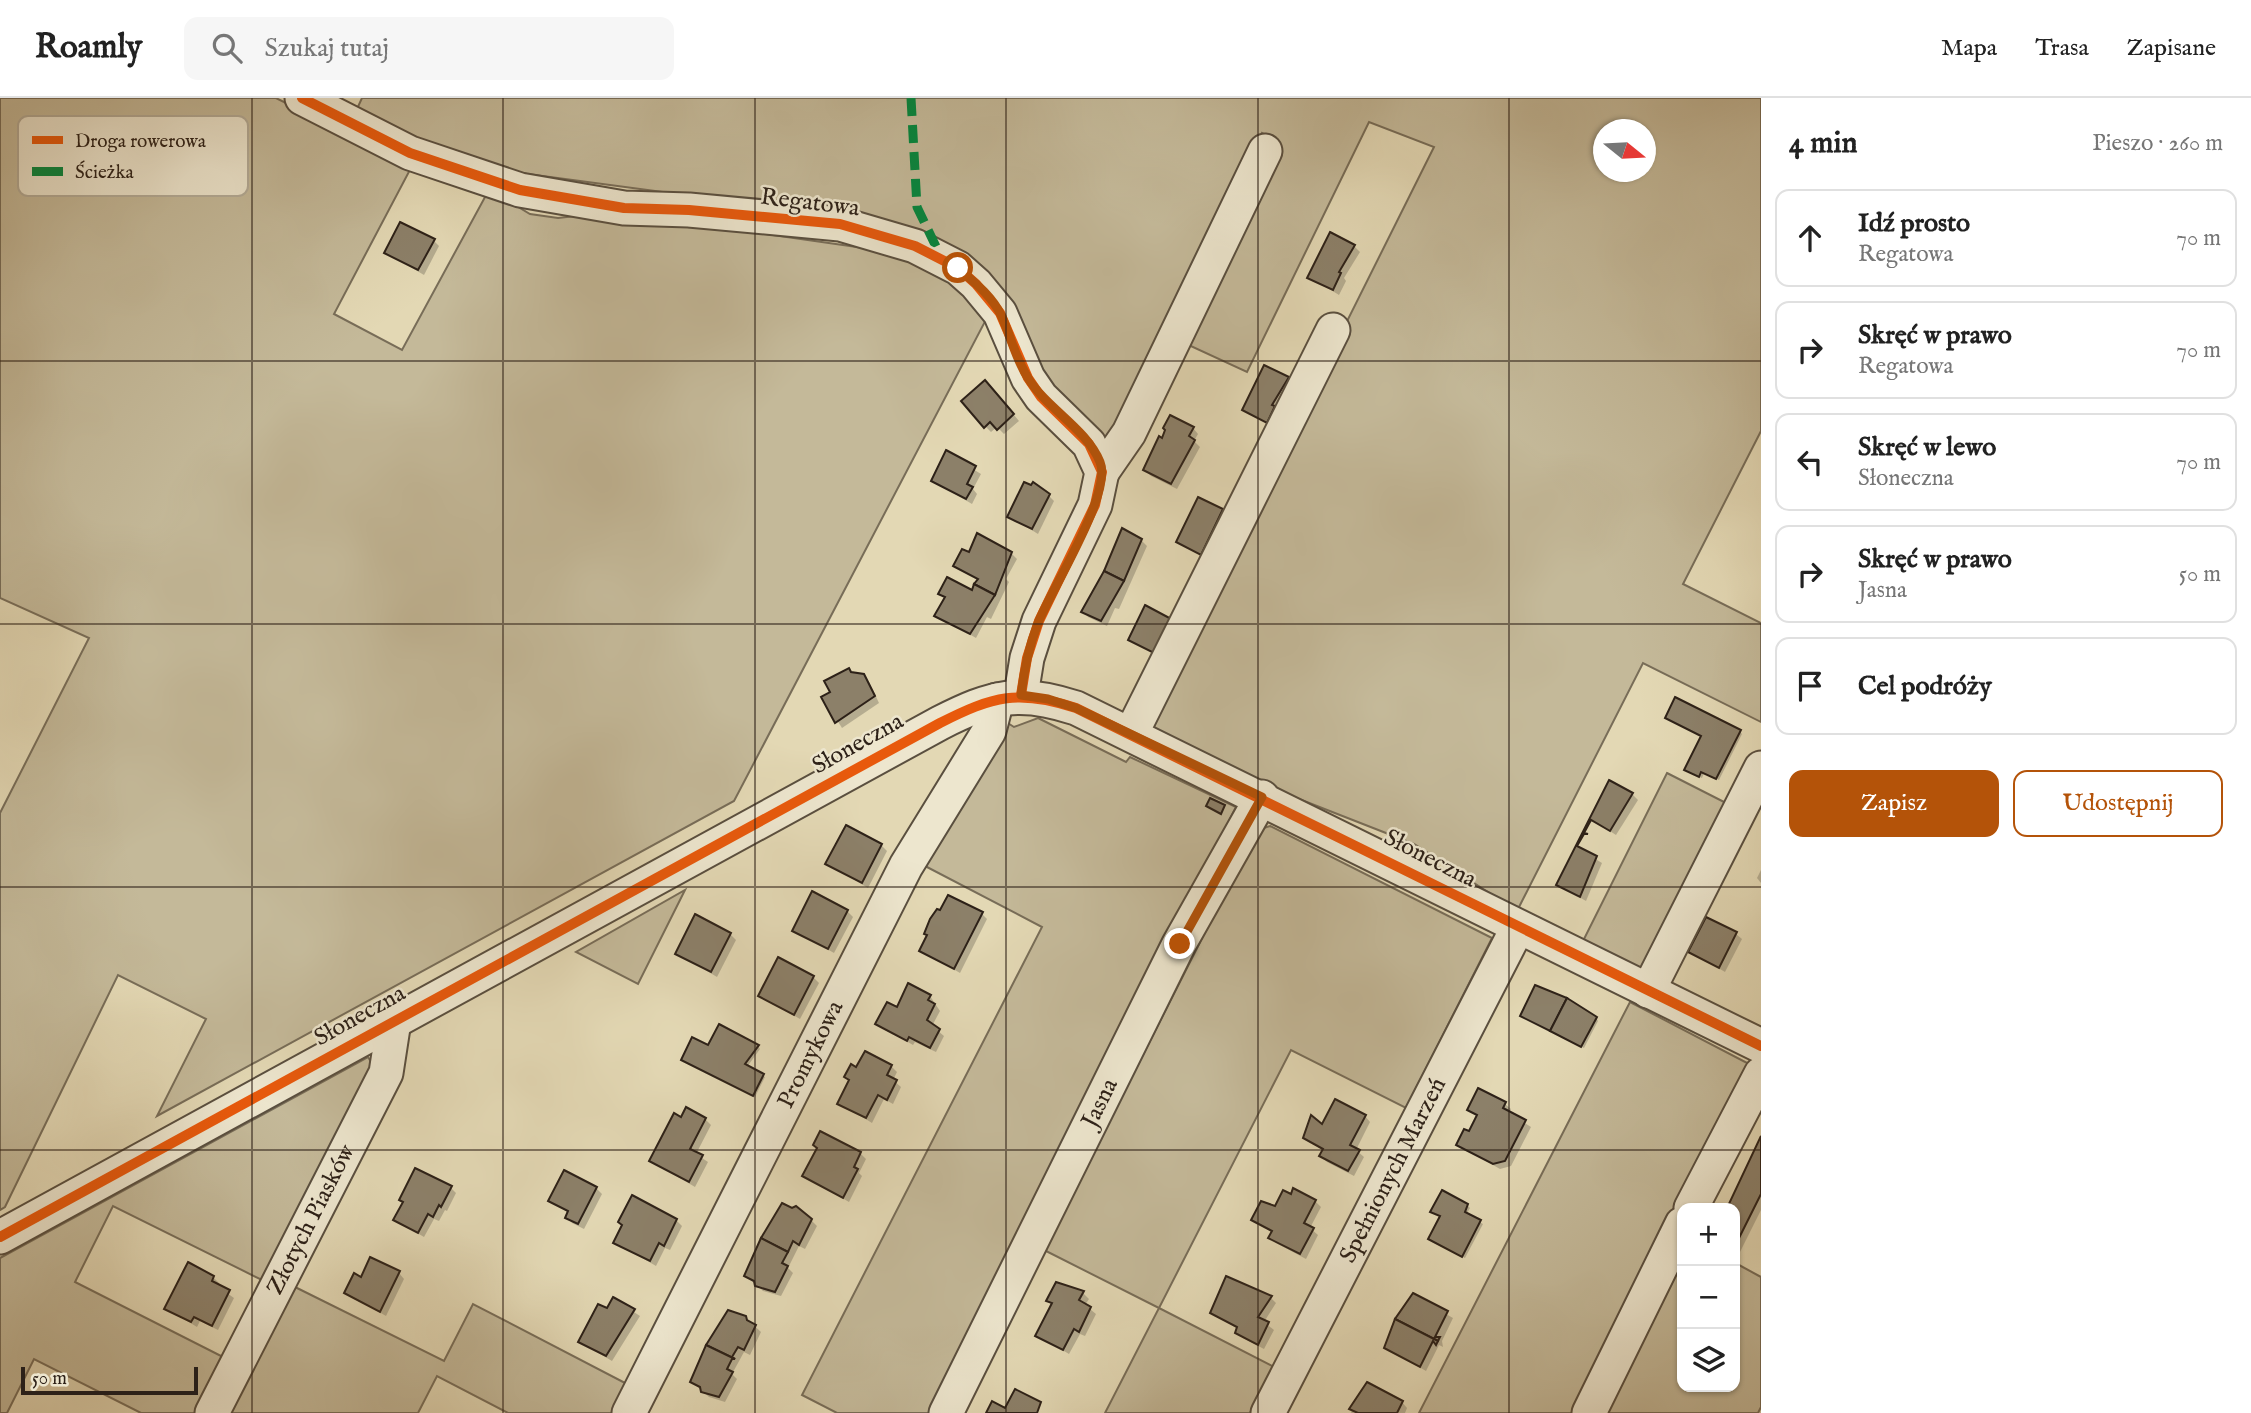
<!DOCTYPE html>
<html lang="pl">
<meta charset="utf-8">
<style>
:root{--surface:#fff;--page:#f6f6f6;--text:#222;--muted:#767676;--line:#e0e0e0;--accent:#b45309}
body{margin:0;font-family:"IM FELL English",serif;background:var(--page);color:var(--text)}
.controls{position:absolute;right:21px;bottom:21px;display:grid;overflow:hidden;border-radius:14px;box-shadow:0 2px 5px #0004}
.controls button{width:63px;height:63px;display:grid;place-items:center;padding:0;border:0;border-bottom:2px solid var(--line);background:var(--surface);color:var(--text);font:35px sans-serif}
.compass{position:absolute;left:1593px;top:21px;width:63px;height:63px;border-radius:50%;background:var(--surface);box-shadow:0 2px 5px #0004;rotate:108deg}
.scale{position:absolute;left:21px;bottom:18px;width:177px;box-sizing:border-box;padding-left:7px;border:4px solid #2d2118;border-top:0;font-size:19px;line-height:24px;white-space:nowrap;color:#2d2118;-webkit-text-stroke:5px #ede6ce;paint-order:stroke}
.stop{position:absolute;width:21px;height:21px;margin:-16px;border:5px solid #b45309;border-radius:50%;background:#fff}
.stop.end{background:#b45309;border-color:#fff;box-shadow:0 2px 7px #0008}
.list{margin:0;padding:0;list-style:none}
h2{display:flex;justify-content:space-between;align-items:center;height:91px;margin:0;padding:0 28px;font-size:30px}
h2 small{font-size:23px;font-weight:400;color:var(--muted)}
.list li{display:grid;grid-template-columns:46px 1fr auto;gap:21px;align-items:center;box-sizing:border-box;height:98px;margin:0 14px 14px;padding:0 14px;border:2px solid var(--line);border-radius:14px}
.list b{display:block;font-size:26px;white-space:nowrap}
.list p{margin:0;font-size:23px;white-space:nowrap;color:var(--muted)}
.list em{font-size:23px;font-style:normal;color:var(--muted)}
.actions{display:flex;gap:14px;padding:21px 28px}
.actions a{flex:1;padding:16px 0;border:2px solid var(--accent);border-radius:14px;text-align:center;font-size:24px;color:var(--accent)}
.actions .main{background:var(--accent);color:#fff}
.icon{flex:none;width:38px;height:38px;fill:none;stroke:currentColor;stroke-width:2;stroke-linecap:round;stroke-linejoin:round}
.map{position:relative;flex:none;width:1761px;height:1315px;overflow:hidden}
header{display:flex;align-items:center;gap:42px;box-sizing:border-box;height:98px;padding:0 35px;background:var(--surface);border-bottom:2px solid var(--line)}
header strong{font-size:33px}
nav{display:flex;gap:38px;margin-inline-start:auto;font-size:24px}
.search{width:490px;height:63px;background:var(--page);display:flex;align-items:center;gap:18px;box-sizing:border-box;padding:0 24px;border-radius:14px;color:var(--muted);font-size:26px}
main{display:flex}
aside{flex:1;background:var(--surface)}
.map>svg:first-child{display:block}
.green{fill:#c4b999;stroke:#786d58;stroke-width:2;fill-rule:evenodd}
.shadow{fill:#0003}
.building{fill:#8c8069;stroke:#2d2118;stroke-width:2}
.lines{fill:none;stroke-linecap:round;stroke-linejoin:round}
.minor-casing{stroke:#5a4f3f;stroke-width:37}
.minor{stroke:#ede6ce;stroke-width:33}
.quiet{stroke:#00873e;stroke-width:9;stroke-dasharray:18 9;stroke-linecap:butt}
.cycleway-casing{stroke:#ede6ce;stroke-width:15}
.cycleway{stroke:#e8590c;stroke-width:10}
.route{stroke:#b45309;stroke-width:9}
.grid{fill:none;stroke:#2d2118;stroke-width:2;stroke-opacity:0.55}
.labels{text-anchor:middle;dominant-baseline:central;stroke-width:5;stroke-linejoin:round;paint-order:stroke}
.street-label{font-size:24px;fill:#2d2118;stroke:#ede6ce}
.key{fill:#ede6ce;stroke:#b3ab97;stroke-width:2}
.key-label{font-size:19px;fill:#2d2118}
</style>
<header>
<strong>Roamly</strong>
<div class="search"><svg class="icon" aria-label="search" viewBox="0 0 24 24"><circle cx="10" cy="10" r="6"/><path d="M15 15l6 6"/></svg>Szukaj tutaj</div>
<nav><a>Mapa</a><a>Trasa</a><a>Zapisane</a></nav>
</header>
<main>
<div class="map">
<svg width="1761" height="1315" viewBox="0 0 1761 1315">
<rect width="100%" height="100%" fill="#e3d8b4"/>
<filter id="stains"><feTurbulence type="fractalNoise" baseFrequency=".00286" numOctaves="4"/><feColorMatrix values="0 0 0 0 .2 0 0 0 0 .09 0 0 0 0 .02 0 0 0 .5 -.17"/></filter>
<radialGradient id="worn" r=".72"><stop offset=".6" stop-color="#630" stop-opacity="0"/><stop offset="1" stop-color="#630" stop-opacity=".3"/></radialGradient>
<g class="green">
<path d="M0,0H276L412,68L334,216L402,252L491,88L510,104L530,116L558,120L611,114L906,156L976,198L990,214L734,703L157,1018L206,921L118,877L5,1109L0,1112V715L89,540L0,500Z"/>
<path d="M362,0H1761V333L1683,486L1761,525V624L1643,565L1517,813L1414,746L1266,688L1146,626L1434,49L1369,24L1247,274L1182,244L1278,44L1262,35L1122,329L1112,339L1098,341L1033,272L995,193L842,118L520,75L473,66L356,13ZM1604,32H1646V74H1604Z"/>
<path d="M1038,620L1126,664L1130,659L1236,709L930,1315H837L802,1297L1042,829L925,768L1006,624L1014,629Z"/>
<path d="M1667,675L1730,707L1645,876L1582,845Z"/>
<path d="M1270,728L1492,840L1406,1010L1291,952L1159,1210L1274,1269L1250,1315H1105L1159,1210L1044,1152L1257,732Z"/>
<path d="M685,792L638,886L576,854Z"/>
<path d="M1630,904L1751,967L1573,1315H1419Z"/>
<path d="M368,959L373,967L266,1184L113,1108L75,1184L227,1261L199,1315H141L34,1261L7,1315H0V1160Z"/>
<path d="M1739,1167L1761,1179V1309L1758,1315H1597L1669,1172L1682,1179V1289H1735V1175Z"/>
<path d="M295,1189L444,1263L473,1206L627,1286L612,1315H508L437,1278L418,1315H230Z"/>
</g>
<g class="shadow">
<path d="M434,143L439,148L424,177L387,155Z"/>
<path d="M1354,148L1360,154L1344,180L1346,183L1339,197L1310,179Z"/>
<path d="M1265,269L1294,286L1273,329L1244,311Z"/>
<path d="M991,290L1019,323L1004,336L997,329L991,334L985,328Z"/>
<path d="M1193,330L1198,336L1194,343L1200,349L1177,391L1151,378L1145,372L1162,342Z"/>
<path d="M947,355L981,376L973,391L977,396L972,406L933,383Z"/>
<path d="M1048,397L1054,403L1038,436L1009,418Z"/>
<path d="M1199,401L1228,418L1207,461L1178,444Z"/>
<path d="M1141,442L1147,448L1119,511L1115,510L1107,528L1088,519L1083,513Z"/>
<path d="M1011,455L1017,461L1006,481L1009,484L991,521L987,519L976,540L936,517L946,501L941,495L973,494L979,482L955,467L969,456Z"/>
<path d="M852,576L863,578L869,584L879,605L842,630L823,600Z"/>
<path d="M1740,634L1742,636L1719,682L1704,675L1702,680L1688,674Z"/>
<path d="M1632,696L1638,702L1616,737L1591,721Z"/>
<path d="M881,747L887,753L868,790L828,766Z"/>
<path d="M1577,750L1602,765L1586,803L1558,787Z"/>
<path d="M1761,772V785L1757,780Z"/>
<path d="M847,813L853,819L834,855L794,832Z"/>
<path d="M982,816L987,821L960,875L921,852Z"/>
<path d="M730,836L736,842L717,879L677,855Z"/>
<path d="M1736,836L1742,841L1725,874L1691,854Z"/>
<path d="M813,879L819,885L800,921L760,898Z"/>
<path d="M930,898L940,913L932,928L944,938L936,954L915,944L913,947L877,926L897,911Z"/>
<path d="M1524,920H1596L1598,923L1584,950Z"/>
<path d="M758,948L760,951L747,969L765,979L755,999L685,964L709,949Z"/>
<path d="M891,968L897,974L893,982L901,989L893,1006L884,1001L872,1025L840,1005Z"/>
<path d="M1505,1006L1511,1011L1509,1015L1531,1029L1511,1068L1500,1071L1458,1047L1478,1019L1469,1011Z"/>
<path d="M1365,1018L1370,1024L1356,1052L1364,1059L1354,1078L1327,1064L1321,1058L1324,1053L1305,1040L1323,1029Z"/>
<path d="M682,1021H705L711,1027L696,1056L708,1064L695,1089L651,1063Z"/>
<path d="M1761,1042V1112L1739,1156L1735,1154V1110H1729Z"/>
<path d="M860,1055L866,1061L859,1075L862,1078L849,1104L804,1078Z"/>
<path d="M451,1090L456,1095L447,1113L445,1112L439,1123L434,1121L424,1139L395,1122Z"/>
<path d="M596,1090L602,1096L584,1131L572,1125L567,1119L569,1115L550,1103Z"/>
<path d="M1315,1103L1321,1109L1310,1130L1318,1137L1306,1161L1276,1145L1270,1139L1273,1135L1253,1122L1276,1110Z"/>
<path d="M1467,1107L1470,1110L1466,1117L1483,1126L1465,1160L1433,1143L1441,1119L1435,1116Z"/>
<path d="M676,1122L682,1128L670,1152L665,1150L656,1168L615,1144Z"/>
<path d="M811,1122L817,1128L805,1151L799,1148L788,1170L793,1175L781,1198L763,1193L746,1178Z"/>
<path d="M399,1175L404,1181L386,1218L346,1195L361,1181Z"/>
<path d="M213,1179L219,1185L217,1188L234,1200L218,1232L200,1223L197,1229L166,1210Z"/>
<path d="M1057,1186L1083,1195L1089,1201L1085,1207L1096,1216L1085,1238L1080,1236L1069,1256L1037,1237L1053,1207L1048,1202Z"/>
<path d="M1413,1197L1453,1220L1442,1243L1443,1249L1439,1247L1426,1273L1386,1250Z"/>
<path d="M1271,1200L1276,1205L1264,1224L1274,1232L1264,1251L1243,1240L1237,1234L1238,1231L1212,1215Z"/>
<path d="M614,1201L640,1218L612,1263L580,1244L608,1213Z"/>
<path d="M745,1219L761,1234L750,1257L744,1254L732,1276L737,1281L725,1304L709,1299L692,1284Z"/>
<path d="M1357,1300L1402,1304L1407,1310L1405,1315H1351Z"/>
</g>
<g class="building">
<path d="M400,124L435,141L418,172L384,155Z"/>
<path d="M1330,134L1355,147L1339,174L1341,175L1333,192L1307,180Z"/>
<path d="M1264,267L1289,279L1272,307L1275,308L1267,325L1242,312Z"/>
<path d="M985,282L1014,316L997,332L990,324L984,330L961,303Z"/>
<path d="M1170,317L1194,329L1189,338L1195,342L1171,386L1143,372L1159,338L1162,340L1165,332L1163,330Z"/>
<path d="M946,352L976,368L967,386L973,389L966,401L931,383Z"/>
<path d="M1024,384L1031,387L1033,384L1050,396L1032,431L1007,419Z"/>
<path d="M1198,399L1223,411L1201,457L1176,444Z"/>
<path d="M1122,430L1142,441L1124,483L1104,473Z"/>
<path d="M977,435L1012,454L995,497L974,486L978,481L953,468L962,451L969,454Z"/>
<path d="M1104,473L1124,483L1101,523L1081,514Z"/>
<path d="M947,479L972,492L974,486L995,497L970,536L934,518L945,499L938,496Z"/>
<path d="M1145,507L1175,523L1158,557L1128,542Z"/>
<path d="M849,570L851,574L864,576L875,598L835,625L821,599L830,594L824,583Z"/>
<path d="M1675,599L1741,632L1716,681L1701,674L1699,679L1684,672L1701,638L1665,620Z"/>
<path d="M1609,682L1633,695L1610,733L1591,722L1584,735L1588,736H1584L1577,748L1597,758L1580,799L1556,787Z"/>
<path d="M1210,700L1225,707L1221,716L1206,708Z"/>
<path d="M846,727L882,746L862,785L825,766Z"/>
<path d="M812,793L848,812L828,851L792,833Z"/>
<path d="M948,797L983,814L954,871L919,853L927,837L924,836L930,821L937,811L940,812Z"/>
<path d="M695,816L731,835L711,874L675,856Z"/>
<path d="M1706,819L1737,834L1719,870L1688,854Z"/>
<path d="M778,859L814,878L794,917L758,898Z"/>
<path d="M908,885L931,897L928,902L935,906L927,922L940,931L930,950L909,939L907,943L875,926L887,904L897,909Z"/>
<path d="M1535,887L1567,900L1550,933L1520,918Z"/>
<path d="M1567,900L1597,919L1581,949L1550,933Z"/>
<path d="M719,926L759,947L745,966L764,976L753,998L681,962L692,939L708,947Z"/>
<path d="M865,953L892,967L887,977L897,982L887,1002L878,997L866,1020L837,1006L849,982L844,979L851,966L856,969Z"/>
<path d="M1478,990L1506,1004L1503,1010L1526,1022L1505,1063L1493,1066L1456,1047L1464,1031L1469,1033L1477,1017L1467,1012Z"/>
<path d="M1335,1001L1366,1017L1350,1047L1360,1052L1348,1073L1319,1058L1323,1051L1303,1040L1311,1017L1322,1026Z"/>
<path d="M686,1009L706,1020L690,1051L703,1057L689,1084L649,1063L674,1015L681,1019Z"/>
<path d="M820,1033L861,1054L854,1069L858,1071L843,1100L802,1078L817,1050L813,1047Z"/>
<path d="M1761,1038V1096L1735,1148V1110H1727Z"/>
<path d="M415,1070L452,1088L441,1109L439,1107L433,1119L428,1116L418,1135L393,1122L403,1104L399,1102Z"/>
<path d="M564,1072L597,1089L578,1126L565,1120L568,1113L548,1103Z"/>
<path d="M1293,1090L1316,1102L1304,1125L1314,1130L1300,1156L1268,1140L1272,1133L1251,1122L1261,1103L1275,1108L1283,1092L1291,1096Z"/>
<path d="M1442,1092L1468,1106L1465,1114L1481,1122L1462,1159L1428,1141L1440,1118L1430,1114Z"/>
<path d="M632,1097L677,1121L664,1148L659,1145L650,1163L613,1145L622,1127L618,1124Z"/>
<path d="M782,1105L792,1110L796,1108L812,1121L799,1147L793,1143L788,1154L761,1140Z"/>
<path d="M761,1140L788,1154L782,1165L788,1168L775,1194L755,1188L754,1183L744,1178Z"/>
<path d="M370,1159L400,1173L380,1214L344,1195L354,1175L361,1179Z"/>
<path d="M188,1164L214,1178L212,1183L230,1192L212,1228L194,1219L191,1224L164,1211Z"/>
<path d="M1226,1178L1272,1198L1258,1219L1269,1224L1258,1247L1235,1235L1237,1229L1210,1215Z"/>
<path d="M1056,1184L1084,1193L1079,1202L1091,1209L1079,1234L1074,1231L1063,1252L1035,1238L1052,1205L1046,1203Z"/>
<path d="M1413,1195L1448,1213L1435,1239H1440L1438,1243L1395,1221Z"/>
<path d="M613,1199L635,1211L606,1258L578,1244L598,1206L607,1210Z"/>
<path d="M728,1212L746,1218L747,1222L756,1227L744,1252L738,1249L732,1259L735,1261L706,1247Z"/>
<path d="M1395,1221L1438,1243L1436,1247L1433,1243L1420,1269L1384,1250Z"/>
<path d="M706,1247L735,1261H732L727,1271L733,1274L719,1299L701,1294L700,1289L690,1284Z"/>
<path d="M1367,1284L1403,1303L1397,1315H1358L1349,1311Z"/>
<path d="M1015,1291L1041,1304L1037,1315H986L992,1303L1005,1310Z"/>
</g>
<g class="lines">
<g class="minor-casing">
<g id="minor">
<path d="M302,0L410,55L520,92L624,110L689,112L840,126L915,148L958,170L976,186L1000,215L1028,280L1041,299L1089,346L1102,374L1095,407L1039,523L1027,560L1021,597"/>
<path d="M1102,374L1129,335L1265,53"/>
<path d="M1131,636L1333,232"/>
<path d="M1648,893L1761,670"/>
<path d="M1691,1110L1761,976"/>
<path d="M0,1139L940,625C993,598 1019,591 1076,610L1761,948"/>
<path id="s1" d="M212,1315L386,975L394,923"/>
<path id="s2" d="M629,1315L906,768L989,633L997,602"/>
<path id="s3" d="M946,1315L1179,846L1262,699"/>
<path id="s4" d="M1268,1315L1518,829"/>
<path d="M1589,1315L1682,1126"/>
</g>
</g>
<use href="#minor" class="minor"/>
<path class="quiet" d="M911,0L917,109L941,159"/>
<g class="cycleway-casing">
<g id="cycleway">
<path d="M302,0L410,55L520,92L624,110L689,112L840,126L915,148L958,170L976,186L1000,215L1028,280L1041,299L1089,346L1102,374L1095,407L1039,523L1027,560L1021,597"/>
<path d="M0,1139L940,625C993,598 1019,591 1076,610L1761,948"/>
</g>
</g>
<use href="#cycleway" class="cycleway"/>
</g>
<g class="lines">
<path class="route" d="M958,170C973,183 992,198 1001,217C1011,238 1015,260 1028,280C1047,311 1086,330 1100,364C1113,395 1051,492 1038,525C1029,548 1024,572 1021,597L1048,601L1076,610L1262,699L1180,846"/>
</g>
<path class="grid" d="M252,0V1315M503,0V1315M755,0V1315M1006,0V1315M1258,0V1315M1509,0V1315M0,263H1761M0,526H1761M0,789H1761M0,1052H1761"/>
<g class="labels">
<g class="street-label">
<text transform="translate(810 105) rotate(7)">Regatowa</text>
<text transform="translate(858 646) rotate(-29)">Słoneczna</text>
<text transform="translate(1430 761) rotate(27)">Słoneczna</text>
<text transform="translate(360 918) rotate(-29)">Słoneczna</text>
<text stroke="none"><textPath href="#s2" startOffset="402">Promykowa</textPath></text>
<text stroke="none"><textPath href="#s3" startOffset="346">Jasna</textPath></text>
<text stroke="none"><textPath href="#s4" startOffset="273">Spełnionych Marzeń</textPath></text>
<text stroke="none"><textPath href="#s1" startOffset="217">Złotych Piasków</textPath></text>
</g>
</g>
<rect x="18" y="18" width="230" height="80" rx="10" class="key"/>
<rect x="32" y="38" width="31" height="8" fill="#e8590c"/>
<rect x="32" y="69" width="31" height="9" fill="#00873e"/>
<g class="key-label">
<text x="75" y="49">Droga rowerowa</text>
<text x="75" y="80">Ścieżka</text>
</g>
<rect width="100%" height="100%" filter="url(#stains)"/>
<rect width="100%" height="100%" fill="url(#worn)"/>
</svg>
<div class="controls">
<button>+</button>
<button>−</button>
<button><svg class="icon" aria-label="layers" viewBox="0 0 24 24"><path d="M12 4l9 5-9 5-9-5zM3 14l9 5 9-5"/></svg></button>
</div>
<svg class="compass" viewBox="-18 -18 36 36"><path d="M0-13l5 13h-10z" fill="#e53935"/><path d="M0 13l5-13h-10z" fill="#767676"/></svg>
<div class="scale">50 m</div>
<div class="stop" style="left:958px;top:170px"></div>
<div class="stop end" style="left:1180px;top:846px"></div>
</div>
<aside>
<h2>4 min<small>Pieszo · 260 m</small></h2>
<ul class="list">
<li><svg class="icon" aria-label="ahead" viewBox="0 0 24 24"><path d="M12 20V5M6 11l6-6 6 6"/></svg><div><b>Idź prosto</b><p>Regatowa</p></div><em>70 m</em></li>
<li><svg class="icon" aria-label="right" viewBox="0 0 24 24"><path d="M7 20v-9h11M14 6l5 5-5 5"/></svg><div><b>Skręć w prawo</b><p>Regatowa</p></div><em>70 m</em></li>
<li><svg class="icon" aria-label="left" viewBox="0 0 24 24"><path d="M17 20v-9H6M10 6l-5 5 5 5"/></svg><div><b>Skręć w lewo</b><p>Słoneczna</p></div><em>70 m</em></li>
<li><svg class="icon" aria-label="right" viewBox="0 0 24 24"><path d="M7 20v-9h11M14 6l5 5-5 5"/></svg><div><b>Skręć w prawo</b><p>Jasna</p></div><em>50 m</em></li>
<li><svg class="icon" aria-label="arrive" viewBox="0 0 24 24"><path d="M6 21V4h12l-3 4 3 4H6"/></svg><div><b>Cel podróży</b></div></li>
</ul>
<div class="actions"><a class="main">Zapisz</a><a>Udostępnij</a></div>
</aside>
</main>
